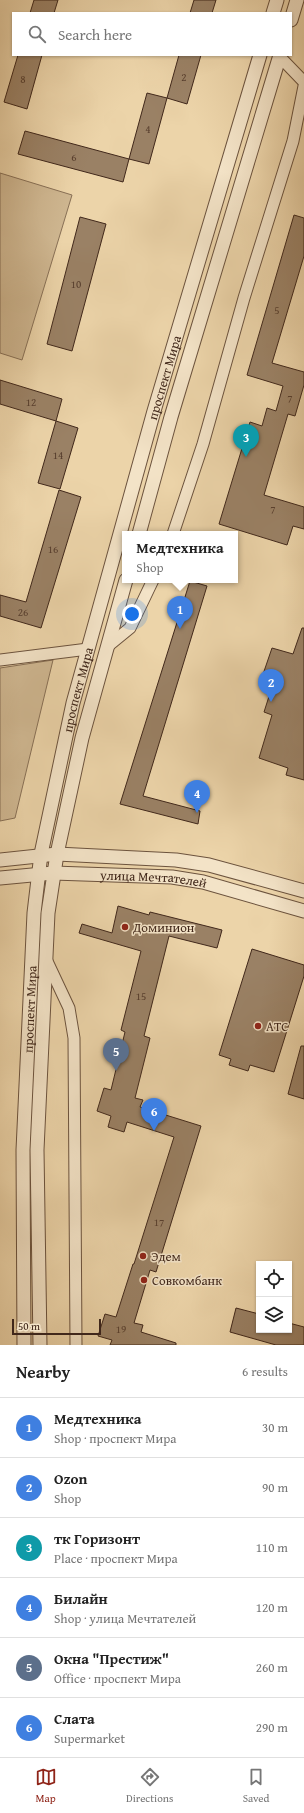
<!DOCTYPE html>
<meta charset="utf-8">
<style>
:root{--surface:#fff;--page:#f6f6f6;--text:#222;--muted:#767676;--line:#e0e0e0;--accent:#8f2418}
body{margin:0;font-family:"Gentium Book Plus",serif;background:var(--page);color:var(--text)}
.controls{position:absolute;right:12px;bottom:12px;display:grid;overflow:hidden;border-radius:0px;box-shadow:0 1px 3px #0004}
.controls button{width:36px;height:36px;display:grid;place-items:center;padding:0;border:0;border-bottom:1px solid var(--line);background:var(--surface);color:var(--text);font:20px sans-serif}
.scale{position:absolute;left:12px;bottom:10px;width:89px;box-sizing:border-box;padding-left:4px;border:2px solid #41281b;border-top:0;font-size:11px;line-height:14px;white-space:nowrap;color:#41281b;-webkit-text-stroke:3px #f3e3c7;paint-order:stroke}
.you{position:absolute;left:132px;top:614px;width:14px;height:14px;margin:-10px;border:3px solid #fff;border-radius:50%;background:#1a73e8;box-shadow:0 0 0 6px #1a73e833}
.badge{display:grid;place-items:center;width:26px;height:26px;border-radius:50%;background:var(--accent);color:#fff;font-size:13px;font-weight:700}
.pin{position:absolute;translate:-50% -33px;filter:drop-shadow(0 1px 2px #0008)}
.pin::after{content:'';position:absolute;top:21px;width:14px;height:12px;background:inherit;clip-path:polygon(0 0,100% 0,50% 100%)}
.popup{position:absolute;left:122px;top:531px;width:116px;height:52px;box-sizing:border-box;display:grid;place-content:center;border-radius:0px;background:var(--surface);filter:drop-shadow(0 1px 3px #0005);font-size:13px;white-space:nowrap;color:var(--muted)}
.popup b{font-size:15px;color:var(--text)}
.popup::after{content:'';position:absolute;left:50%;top:100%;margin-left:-8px;border:8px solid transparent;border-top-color:var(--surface)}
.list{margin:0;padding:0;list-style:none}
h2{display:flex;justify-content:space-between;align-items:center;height:52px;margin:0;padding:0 16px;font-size:17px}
h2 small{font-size:13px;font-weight:400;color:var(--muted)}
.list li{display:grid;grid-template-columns:26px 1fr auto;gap:12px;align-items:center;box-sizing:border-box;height:60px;padding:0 16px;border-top:1px solid var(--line)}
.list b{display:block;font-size:15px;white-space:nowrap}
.list p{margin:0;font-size:13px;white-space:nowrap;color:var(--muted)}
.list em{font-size:13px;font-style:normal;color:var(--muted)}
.icon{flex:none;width:22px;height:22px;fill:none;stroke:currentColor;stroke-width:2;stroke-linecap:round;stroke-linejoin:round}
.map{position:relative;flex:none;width:304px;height:1345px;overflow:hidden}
.search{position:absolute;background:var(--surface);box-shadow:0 1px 3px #0004;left:12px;right:12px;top:12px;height:44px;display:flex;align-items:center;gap:10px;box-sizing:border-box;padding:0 14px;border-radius:0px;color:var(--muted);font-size:15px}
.sheet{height:412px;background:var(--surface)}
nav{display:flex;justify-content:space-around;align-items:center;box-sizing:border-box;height:56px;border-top:1px solid var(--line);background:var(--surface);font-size:11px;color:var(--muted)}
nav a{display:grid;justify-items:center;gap:2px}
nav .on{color:var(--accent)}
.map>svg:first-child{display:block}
.green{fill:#cfb791;stroke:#887056}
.building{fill:#9a8165;stroke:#41281b}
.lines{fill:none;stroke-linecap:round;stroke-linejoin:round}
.minor-casing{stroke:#6c533e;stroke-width:13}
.tertiary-casing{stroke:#6c533e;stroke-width:15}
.minor{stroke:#f3e3c7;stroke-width:11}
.tertiary{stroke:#f3e3c7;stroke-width:13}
.poi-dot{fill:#8f2418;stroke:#f3e3c7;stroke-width:1.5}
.labels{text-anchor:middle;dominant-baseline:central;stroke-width:3;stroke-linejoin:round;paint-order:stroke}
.number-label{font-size:11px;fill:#573e2e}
.street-label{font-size:13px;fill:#41281b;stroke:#f3e3c7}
.poi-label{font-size:13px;fill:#41281b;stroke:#f3e3c7;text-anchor:start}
</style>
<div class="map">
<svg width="304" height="1345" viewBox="0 0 304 1345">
<rect width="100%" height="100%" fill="#ecd4a9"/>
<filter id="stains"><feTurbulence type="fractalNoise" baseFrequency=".005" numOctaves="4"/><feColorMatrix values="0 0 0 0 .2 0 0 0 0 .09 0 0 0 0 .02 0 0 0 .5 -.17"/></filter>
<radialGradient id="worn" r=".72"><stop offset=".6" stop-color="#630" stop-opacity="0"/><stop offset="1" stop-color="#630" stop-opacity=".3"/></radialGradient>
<g class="green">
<path d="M0,173L72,195L22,360L0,353Z"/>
<path d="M53,660L15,818L0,821V668Z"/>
</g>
<g class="building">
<path d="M34,0H58L54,13H30Z"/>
<path d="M194,0H216L212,13H190Z"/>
<path d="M18,55H42L27,109L4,102Z"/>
<path d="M179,55H201L187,104L167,98Z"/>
<path d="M147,93L167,98L149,164L129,159Z"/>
<path d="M25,131L129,159L123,182L18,154Z"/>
<path d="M294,215L304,218V256L272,363L304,372V385L295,416L288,414L264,495L304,507V529L293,526L287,545L219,524L250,422L262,426L267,408L276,411L283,386L247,375Z"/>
<path d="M80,217L106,224L72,351L47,344Z"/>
<path d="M0,380L62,399L56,421L0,404Z"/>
<path d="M56,421L78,428L60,489L38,483Z"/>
<path d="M59,490L81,497L41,628L0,616V595L26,602Z"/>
<path d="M190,581L207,586L143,796L200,811L198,824L120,804Z"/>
<path d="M302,628H304V780L286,775L288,768L259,758L272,715L264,712L272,687L260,683L272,648L293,654Z"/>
<path d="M118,906L149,915L150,912L222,930L217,948L169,936L144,1036L150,1038L135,1098L143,1100L140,1107L201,1126L156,1272L150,1270L134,1323L143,1325L141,1332L176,1343V1345H110L112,1340L98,1336L105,1314L116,1317L133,1264H134L174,1137L127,1122L124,1132L108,1127L111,1116L97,1111L104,1088L111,1090L125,1032L121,1030L141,951L79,933L82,924L112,933Z"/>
<path d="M252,949L304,965V976L274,1072L250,1065L248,1071L229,1065L231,1059L219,1055Z"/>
<path d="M301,1046H304V1099L288,1094Z"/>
<path d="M236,1308L259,1314V1330H289V1323L304,1327V1345H276L230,1332Z"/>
</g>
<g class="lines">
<g class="minor-casing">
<g id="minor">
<path d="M279,56L304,82"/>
<path d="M173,534L203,444L244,298L293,141L304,86"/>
<path d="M108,646L130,628L153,580"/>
<path d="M0,660L88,649"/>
<path d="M46,959L69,1008L74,1038L76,1345"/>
</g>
</g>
<g class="tertiary-casing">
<g id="tertiary">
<path d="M273,13L277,0"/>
<path d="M291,20L297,0"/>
<path d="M139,534L171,417L280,55"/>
<path d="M0,860L57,854L176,860L209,865L304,891"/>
<path id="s1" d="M0,878L53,873L172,877L203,882L304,911"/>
<path id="s2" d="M24,1345L23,1150L34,913L41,854L73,703L88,649L154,411L260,55"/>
<path d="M40,1345L37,1150L48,913L57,854L82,738L126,580"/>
</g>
</g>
<use href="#minor" class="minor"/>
<use href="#tertiary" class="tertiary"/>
</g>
<g class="poi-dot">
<circle cx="125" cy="927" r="4"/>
<circle cx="258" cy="1026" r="4"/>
<circle cx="143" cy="1256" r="4"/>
<circle cx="144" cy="1280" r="4"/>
</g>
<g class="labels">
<g class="number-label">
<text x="184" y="77">2</text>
<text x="23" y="79">8</text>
<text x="148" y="129">4</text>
<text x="74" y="157">6</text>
<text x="76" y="284">10</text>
<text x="277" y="310">5</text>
<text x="290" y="398">7</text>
<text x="31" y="402">12</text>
<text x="58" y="455">14</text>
<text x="273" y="509">7</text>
<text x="53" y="549">16</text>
<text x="23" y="612">26</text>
<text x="141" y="996">15</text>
<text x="159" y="1222">17</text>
<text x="121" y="1329">19</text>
</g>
<g class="street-label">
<text stroke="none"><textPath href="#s2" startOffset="984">проспект Мира</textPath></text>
<text stroke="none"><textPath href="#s2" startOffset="660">проспект Мира</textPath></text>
<text stroke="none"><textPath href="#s1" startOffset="154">улица Мечтателей</textPath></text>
<text stroke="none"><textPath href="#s2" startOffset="336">проспект Мира</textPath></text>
</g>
<g class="poi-label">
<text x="133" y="927">Доминион</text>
<text x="266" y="1026">АТС</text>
<text x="151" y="1256">Эдем</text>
<text x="152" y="1280">Совкомбанк</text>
</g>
</g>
<rect width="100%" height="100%" filter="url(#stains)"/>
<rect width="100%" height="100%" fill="url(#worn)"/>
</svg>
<div class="controls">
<button><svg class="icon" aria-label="locate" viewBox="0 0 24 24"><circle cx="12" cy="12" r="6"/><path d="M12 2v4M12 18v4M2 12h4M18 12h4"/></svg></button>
<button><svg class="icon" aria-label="layers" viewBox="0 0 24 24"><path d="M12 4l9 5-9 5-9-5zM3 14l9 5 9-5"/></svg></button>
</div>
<div class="scale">50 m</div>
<div class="you"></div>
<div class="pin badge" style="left:180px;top:629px;background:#3f7fe0">1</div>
<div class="popup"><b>Медтехника</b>Shop</div>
<div class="pin badge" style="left:271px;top:702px;background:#3f7fe0">2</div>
<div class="pin badge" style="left:246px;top:457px;background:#0f9aa8">3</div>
<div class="pin badge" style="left:197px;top:813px;background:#3f7fe0">4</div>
<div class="pin badge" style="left:116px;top:1071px;background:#5c6f8a">5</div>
<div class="pin badge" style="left:154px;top:1131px;background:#3f7fe0">6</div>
<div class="search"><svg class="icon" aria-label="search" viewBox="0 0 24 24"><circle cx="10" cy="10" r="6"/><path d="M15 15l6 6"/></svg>Search here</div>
</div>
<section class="sheet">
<h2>Nearby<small>6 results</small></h2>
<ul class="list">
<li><span class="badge" style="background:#3f7fe0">1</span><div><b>Медтехника</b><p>Shop · проспект Мира</p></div><em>30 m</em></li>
<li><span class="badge" style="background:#3f7fe0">2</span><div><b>Ozon</b><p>Shop</p></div><em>90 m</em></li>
<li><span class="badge" style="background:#0f9aa8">3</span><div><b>тк Горизонт</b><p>Place · проспект Мира</p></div><em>110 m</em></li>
<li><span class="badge" style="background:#3f7fe0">4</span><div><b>Билайн</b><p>Shop · улица Мечтателей</p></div><em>120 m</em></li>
<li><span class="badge" style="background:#5c6f8a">5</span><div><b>Окна &quot;Престиж&quot;</b><p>Office · проспект Мира</p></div><em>260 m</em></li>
<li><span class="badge" style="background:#3f7fe0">6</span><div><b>Слата</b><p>Supermarket</p></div><em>290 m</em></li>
</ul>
</section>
<nav>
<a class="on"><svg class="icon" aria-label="map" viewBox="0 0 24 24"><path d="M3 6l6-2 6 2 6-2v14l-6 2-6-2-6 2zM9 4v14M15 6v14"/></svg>Map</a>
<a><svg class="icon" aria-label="directions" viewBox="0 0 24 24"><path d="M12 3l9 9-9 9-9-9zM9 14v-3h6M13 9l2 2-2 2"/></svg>Directions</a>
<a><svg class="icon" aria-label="saved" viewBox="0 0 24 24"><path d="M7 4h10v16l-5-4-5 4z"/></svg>Saved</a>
</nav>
